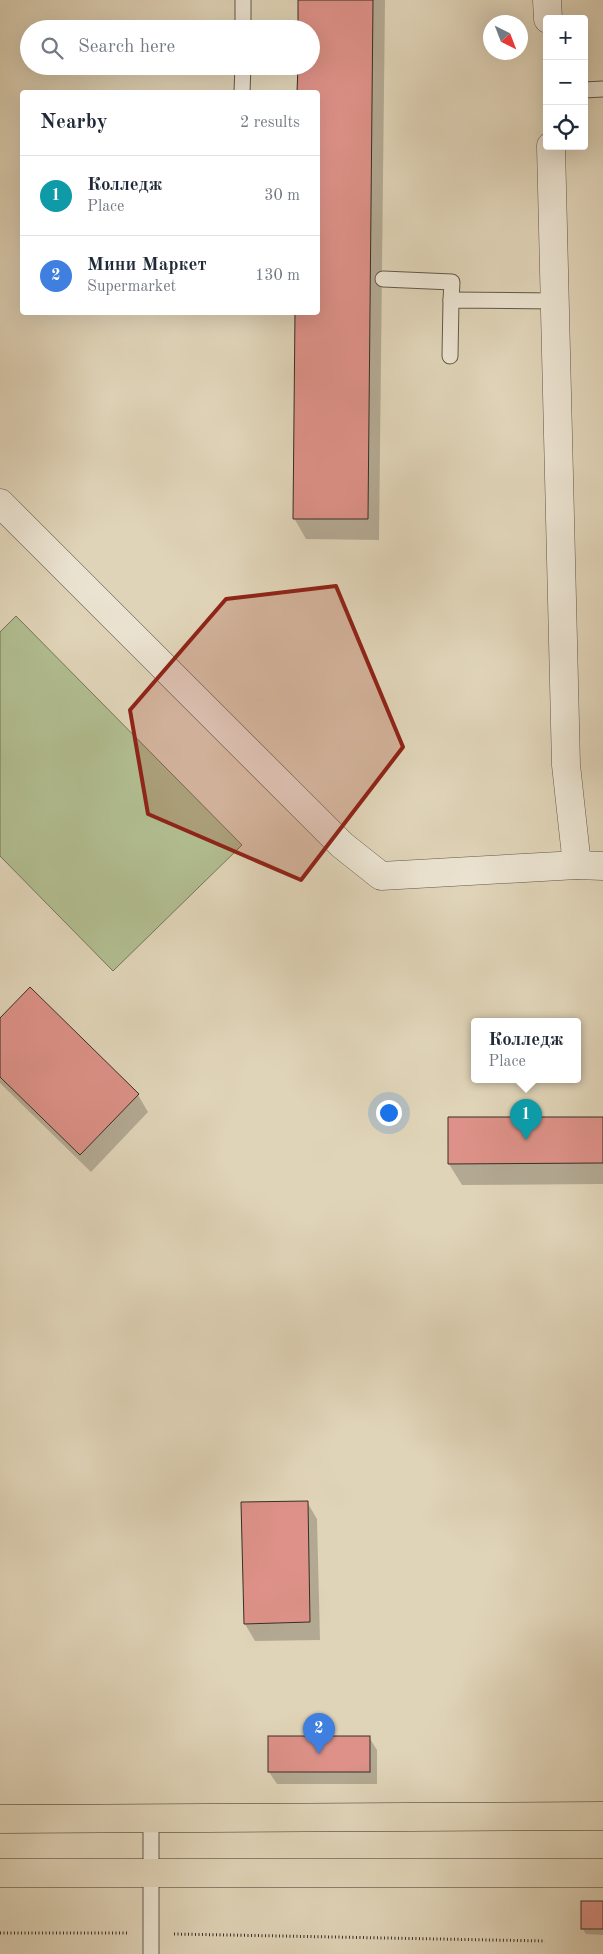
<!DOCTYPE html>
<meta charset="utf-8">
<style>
:root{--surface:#fff;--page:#f2f2f3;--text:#1f2937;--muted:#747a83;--line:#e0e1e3;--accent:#7c3aed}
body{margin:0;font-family:"Old Standard TT",serif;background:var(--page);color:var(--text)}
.controls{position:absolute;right:15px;top:15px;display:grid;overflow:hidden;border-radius:5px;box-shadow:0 5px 20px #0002}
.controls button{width:45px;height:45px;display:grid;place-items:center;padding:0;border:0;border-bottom:1px solid var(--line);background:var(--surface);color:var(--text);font:25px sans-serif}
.compass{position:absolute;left:483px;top:15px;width:45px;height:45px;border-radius:50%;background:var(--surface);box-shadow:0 5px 20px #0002;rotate:138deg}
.you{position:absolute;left:388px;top:1112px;width:18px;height:18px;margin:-12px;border:4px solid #fff;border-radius:50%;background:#1a73e8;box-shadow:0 0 0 8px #1a73e833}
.badge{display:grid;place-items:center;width:32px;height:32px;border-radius:50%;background:var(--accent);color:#fff;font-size:16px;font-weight:700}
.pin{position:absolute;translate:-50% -41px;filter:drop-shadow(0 1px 2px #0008)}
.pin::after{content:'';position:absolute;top:26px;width:18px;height:15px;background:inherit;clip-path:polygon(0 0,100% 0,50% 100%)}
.popup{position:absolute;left:471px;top:1018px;width:110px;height:65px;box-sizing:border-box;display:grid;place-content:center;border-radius:5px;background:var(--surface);filter:drop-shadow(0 1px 4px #0005);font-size:16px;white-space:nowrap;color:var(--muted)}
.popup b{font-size:19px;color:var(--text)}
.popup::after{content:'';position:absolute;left:50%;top:100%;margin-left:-10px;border:10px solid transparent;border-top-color:var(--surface)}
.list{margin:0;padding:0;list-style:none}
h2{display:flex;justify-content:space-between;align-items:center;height:65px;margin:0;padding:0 20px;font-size:21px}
h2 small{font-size:16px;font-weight:400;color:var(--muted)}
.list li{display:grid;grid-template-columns:32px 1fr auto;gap:15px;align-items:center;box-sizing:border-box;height:80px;padding:0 20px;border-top:1px solid var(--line)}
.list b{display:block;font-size:19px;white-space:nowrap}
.list p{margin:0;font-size:16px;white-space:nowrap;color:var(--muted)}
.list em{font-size:16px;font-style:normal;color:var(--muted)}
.icon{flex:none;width:28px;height:28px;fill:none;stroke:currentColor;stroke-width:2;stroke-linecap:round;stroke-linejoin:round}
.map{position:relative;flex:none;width:603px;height:1954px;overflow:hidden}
.search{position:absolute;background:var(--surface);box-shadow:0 5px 20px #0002;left:20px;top:20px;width:300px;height:55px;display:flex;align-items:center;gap:12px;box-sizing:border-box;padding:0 18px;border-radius:28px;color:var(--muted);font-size:19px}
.panel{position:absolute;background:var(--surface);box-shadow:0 5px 20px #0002;left:20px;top:90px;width:300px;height:225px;border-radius:5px}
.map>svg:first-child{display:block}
.green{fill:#b1bd90;stroke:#74765a}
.shadow{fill:#0003}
.building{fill:#dd9188;stroke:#372f25}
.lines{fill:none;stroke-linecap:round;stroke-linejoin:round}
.lane-casing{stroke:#61584a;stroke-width:17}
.street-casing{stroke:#61584a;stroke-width:29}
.primary-casing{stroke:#372f25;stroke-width:29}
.path{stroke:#372f25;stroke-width:3;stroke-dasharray:1 2.5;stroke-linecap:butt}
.lane{stroke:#ebe3d1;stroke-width:15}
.street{stroke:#ebe3d1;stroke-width:28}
.primary{stroke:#e0d4b8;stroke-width:28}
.marked{fill:#8f2418;fill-opacity:0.2;stroke:#8f2418;stroke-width:4;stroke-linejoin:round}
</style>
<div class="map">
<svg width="603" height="1954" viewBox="0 0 603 1954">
<rect width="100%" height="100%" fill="#e0d4b8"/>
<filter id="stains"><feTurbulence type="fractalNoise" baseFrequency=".004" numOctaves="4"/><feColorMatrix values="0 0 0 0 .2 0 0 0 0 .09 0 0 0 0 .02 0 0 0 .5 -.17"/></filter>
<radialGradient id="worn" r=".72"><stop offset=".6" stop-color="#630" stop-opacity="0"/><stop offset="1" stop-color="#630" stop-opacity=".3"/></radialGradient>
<path class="green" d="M16,616L242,845L113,971L0,856V632Z"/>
<g class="shadow">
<path d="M300,0H385L379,540L306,539L294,518L318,312V92H299V66H311V29Z"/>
<path d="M158,312H232V315Z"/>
<path d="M30,989L138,1095L148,1112L91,1172L0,1083V1020Z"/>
<path d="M603,1118V1184L462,1185L449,1164Z"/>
<path d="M307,1502L317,1519L320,1640L255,1641L245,1624Z"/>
<path d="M369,1737L377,1750V1784H277L269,1772Z"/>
<path d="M603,1902V1935L586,1934L582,1928Z"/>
</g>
<g class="building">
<path d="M298,0H373L368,519H293L295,312H318V92H297L298,66H311V29H298Z"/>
<path d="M30,987L139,1094L80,1155L0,1077V1018Z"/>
<path d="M448,1117H603V1163L448,1164Z"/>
<path d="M308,1501L310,1622L244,1624L241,1502Z"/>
<rect x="268" y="1736" width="102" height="36"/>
<rect x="581" y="1901" width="22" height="28"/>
</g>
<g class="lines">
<g class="lane-casing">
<g id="lane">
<path d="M243,29V0"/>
<path d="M584,90L603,89"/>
<path d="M242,92L243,66"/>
<path d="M383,279L452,282L451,300"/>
<path d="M450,356L451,300L555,301"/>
<path d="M151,1819V1954"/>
</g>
</g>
<g class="street-casing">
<g id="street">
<path d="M547,0L548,19"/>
<path d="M551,146L566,765L577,865"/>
<path d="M0,503L342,845L381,876L577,865L603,866"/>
</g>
</g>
<g class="primary-casing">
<g id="primary">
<path d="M0,1819L603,1816"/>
<path d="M0,1873H603"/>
</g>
</g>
<g class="path">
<path d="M0,1933H127"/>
<path d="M174,1934L545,1941"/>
</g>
<use href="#lane" class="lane"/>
<use href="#street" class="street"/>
<use href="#primary" class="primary"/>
</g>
<path class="marked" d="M336,586L403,747L301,880L148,814L130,710L226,599Z"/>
<rect width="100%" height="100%" filter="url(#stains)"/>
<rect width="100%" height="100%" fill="url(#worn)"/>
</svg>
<div class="controls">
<button>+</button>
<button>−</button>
<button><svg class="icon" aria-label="locate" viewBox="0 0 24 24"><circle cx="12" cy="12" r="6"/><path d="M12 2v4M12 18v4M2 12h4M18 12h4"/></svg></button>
</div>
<svg class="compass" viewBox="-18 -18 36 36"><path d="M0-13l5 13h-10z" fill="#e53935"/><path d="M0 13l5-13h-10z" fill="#747a83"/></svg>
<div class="you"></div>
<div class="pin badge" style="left:526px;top:1140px;background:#0f9aa8">1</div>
<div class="popup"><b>Колледж</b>Place</div>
<div class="pin badge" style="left:319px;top:1754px;background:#3f7fe0">2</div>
<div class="search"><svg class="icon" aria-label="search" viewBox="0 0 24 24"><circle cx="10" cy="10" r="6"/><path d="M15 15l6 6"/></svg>Search here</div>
<section class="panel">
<h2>Nearby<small>2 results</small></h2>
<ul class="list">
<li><span class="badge" style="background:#0f9aa8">1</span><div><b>Колледж</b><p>Place</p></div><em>30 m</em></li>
<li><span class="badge" style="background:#3f7fe0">2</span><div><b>Мини Маркет</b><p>Supermarket</p></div><em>130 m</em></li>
</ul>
</section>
</div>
